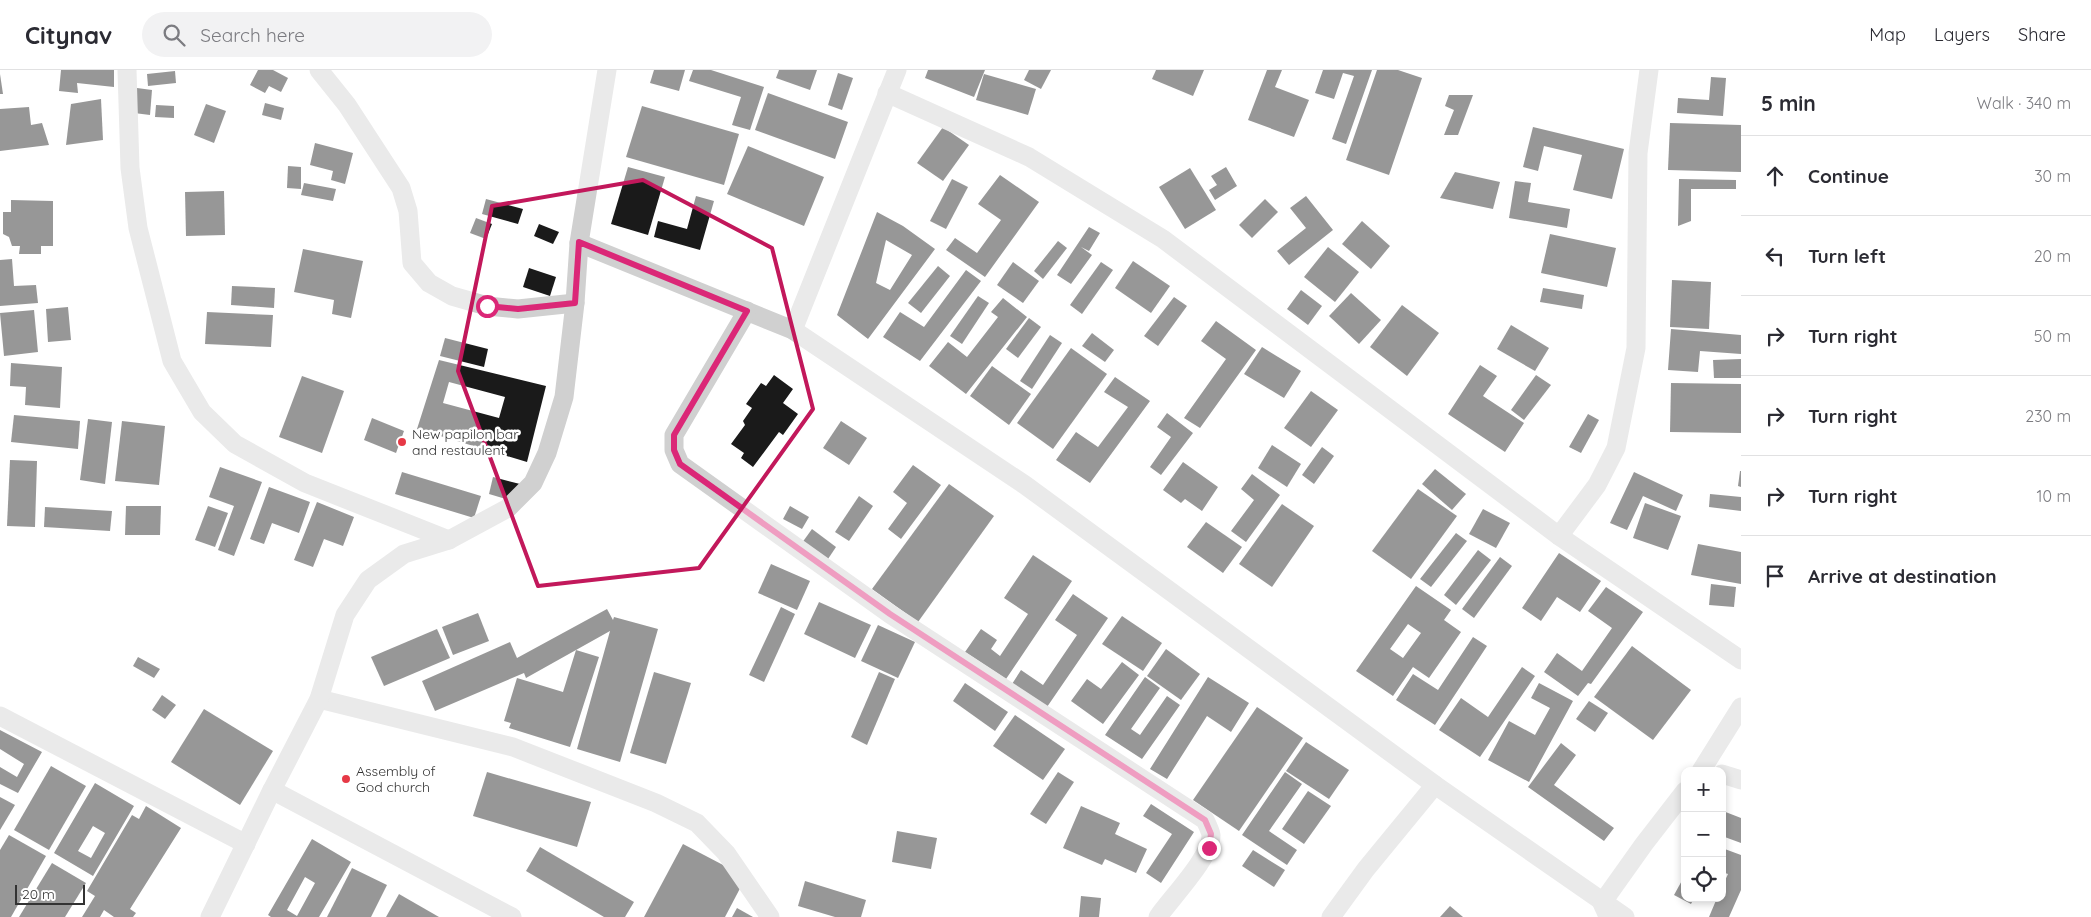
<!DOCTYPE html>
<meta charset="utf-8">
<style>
:root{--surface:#fff;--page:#f2f2f3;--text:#2b2b33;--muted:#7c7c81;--line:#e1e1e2}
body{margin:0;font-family:Quicksand,sans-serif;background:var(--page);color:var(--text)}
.controls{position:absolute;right:15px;bottom:15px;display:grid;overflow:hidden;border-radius:10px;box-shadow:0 2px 8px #0003}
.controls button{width:45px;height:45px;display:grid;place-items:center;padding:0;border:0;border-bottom:1px solid var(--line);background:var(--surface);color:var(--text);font:25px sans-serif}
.scale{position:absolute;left:15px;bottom:12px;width:70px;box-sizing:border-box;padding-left:5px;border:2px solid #333;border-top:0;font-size:14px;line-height:18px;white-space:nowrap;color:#333;-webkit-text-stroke:4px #fff;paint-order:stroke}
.stop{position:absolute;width:15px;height:15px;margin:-11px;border:4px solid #db2777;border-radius:50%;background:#fff}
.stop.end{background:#db2777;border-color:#fff;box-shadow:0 1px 5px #0008}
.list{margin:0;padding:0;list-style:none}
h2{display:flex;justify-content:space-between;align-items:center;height:65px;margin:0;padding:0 20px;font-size:21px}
h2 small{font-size:16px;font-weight:400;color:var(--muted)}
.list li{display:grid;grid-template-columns:32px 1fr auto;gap:15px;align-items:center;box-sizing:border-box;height:80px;padding:0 20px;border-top:1px solid var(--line)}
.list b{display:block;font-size:19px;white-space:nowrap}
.list em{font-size:16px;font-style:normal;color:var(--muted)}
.icon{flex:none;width:28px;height:28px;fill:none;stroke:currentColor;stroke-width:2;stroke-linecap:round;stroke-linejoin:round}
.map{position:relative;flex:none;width:1741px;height:847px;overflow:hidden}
header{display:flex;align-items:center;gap:30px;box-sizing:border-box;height:70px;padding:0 25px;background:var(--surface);border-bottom:1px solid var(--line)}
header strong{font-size:24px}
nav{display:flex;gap:28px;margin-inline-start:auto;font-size:18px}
.search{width:350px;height:45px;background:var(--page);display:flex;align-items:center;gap:12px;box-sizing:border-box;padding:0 18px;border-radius:28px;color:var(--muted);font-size:19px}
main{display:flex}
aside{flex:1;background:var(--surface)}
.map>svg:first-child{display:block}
.building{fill:#1a1a1a;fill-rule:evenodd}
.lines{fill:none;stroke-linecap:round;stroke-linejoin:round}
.minor{stroke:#d0d0d0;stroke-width:19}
.route{stroke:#db2777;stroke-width:6}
.marked{fill:none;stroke:#c2185b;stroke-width:4;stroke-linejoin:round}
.poi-dot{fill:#e63946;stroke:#fff;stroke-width:2}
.labels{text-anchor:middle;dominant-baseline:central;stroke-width:5;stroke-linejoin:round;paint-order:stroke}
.poi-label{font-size:14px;fill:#333;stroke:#fff;text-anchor:start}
</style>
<header>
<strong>Citynav</strong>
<div class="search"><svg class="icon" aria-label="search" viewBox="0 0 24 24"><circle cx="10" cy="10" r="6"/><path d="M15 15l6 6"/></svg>Search here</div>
<nav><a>Map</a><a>Layers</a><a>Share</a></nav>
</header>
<main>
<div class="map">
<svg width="1741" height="847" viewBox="0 0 1741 847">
<rect width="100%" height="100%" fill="#fff"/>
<g class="building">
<path d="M61,0H114V17L77,13L78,23L59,21Z"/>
<path d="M258,0H273L288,8L281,22L269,16L265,23L250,15Z"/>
<path d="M654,0H685L679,21L650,13Z"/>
<path d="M693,0H711L764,17L750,60L732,55L741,27L689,11Z"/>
<path d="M779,0H817L810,20L776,8Z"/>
<path d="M928,0H985L974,27L925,8Z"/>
<path d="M1029,0H1051L1041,19L1024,10Z"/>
<path d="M1156,0H1204L1193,26L1152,9Z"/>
<path d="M1267,0H1282L1275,17L1309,30L1294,67L1248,50Z"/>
<path d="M1323,0H1372L1346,74L1332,69L1354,6L1343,3L1334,29L1315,23Z"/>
<path d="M1377,0H1398L1422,8L1389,105L1346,90Z"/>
<path d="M175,1L176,13L148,16L147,4Z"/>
<path d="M838,3L853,8L842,40L828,35Z"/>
<path d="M0,4L3,24H0Z"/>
<path d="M984,4L1036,19L1028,45L976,30Z"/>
<path d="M1711,7L1726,8L1723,46L1677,43L1678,28L1709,30Z"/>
<path d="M137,18L152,20L150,45L134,43Z"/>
<path d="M768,23L848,52L835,89L755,60Z"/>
<path d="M1449,25H1473L1458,65H1444L1454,40L1445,36Z"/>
<path d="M101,29L103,70L66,75L71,34Z"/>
<path d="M265,33L284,38L281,50L262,45Z"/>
<path d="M206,34L226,41L214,73L194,65Z"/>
<path d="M156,35L174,36V48L155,47Z"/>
<path d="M642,36L739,64L724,115L626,87Z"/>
<path d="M29,37L31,55L42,53L49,75L0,81V39Z"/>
<path d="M1670,53L1741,55V102L1668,100Z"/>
<path d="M943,57L969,75L943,111L917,93Z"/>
<path d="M1533,57L1624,79L1612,129L1573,120L1582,85L1544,76L1538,101L1523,97Z"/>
<path d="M315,73L353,83L345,114L331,110L333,101L310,95Z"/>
<path d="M748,76L824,107L804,156L727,124Z"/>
<path d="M288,96L301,97V119L287,118Z"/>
<path d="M628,97L665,107L648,165L611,154Z"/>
<path d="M1226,97L1237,116L1215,130L1209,120L1217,115L1211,106Z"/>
<path d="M1190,98L1216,140L1185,159L1159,117Z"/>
<path d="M1455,102L1500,112L1493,139L1440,128Z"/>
<path d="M1000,105L1039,132L985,207L946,180L955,168L977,183L1001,150L978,134Z"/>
<path d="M952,109L968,117L946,159L930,151Z"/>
<path d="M1679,109L1736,110V119H1691V151L1678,156Z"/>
<path d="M1515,111L1531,113L1528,132L1570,139L1567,158L1509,148Z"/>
<path d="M304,113L336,119L333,131L301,125Z"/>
<path d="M224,121L225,165L186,166L185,122Z"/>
<path d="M696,126L714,131L700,180L654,167L658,151L687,159Z"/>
<path d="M1306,126L1333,160L1289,195L1277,181L1306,158L1290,138Z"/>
<path d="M486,129L523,139L518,154L482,144Z"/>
<path d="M1265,129L1278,142L1252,168L1239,155Z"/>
<path d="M11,130L53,131V176H41V184H19L20,176H12L9,167L3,164V142H11Z"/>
<path d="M877,142L903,156L935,179L868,269L837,245ZM886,170L912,185L890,220L876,213Z"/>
<path d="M476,148L492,154L486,169L470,163Z"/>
<path d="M1362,151L1390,176L1371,199L1342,174Z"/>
<path d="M539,154L559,162L553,174L534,166Z"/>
<path d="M1089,157L1100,163L1089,181L1081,177L1092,185L1071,214L1057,205Z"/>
<path d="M1550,164L1616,178L1607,217L1541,203Z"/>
<path d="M1058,171L1067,178L1043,209L1034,201Z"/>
<path d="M1328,177L1359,202L1335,232L1304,207Z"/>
<path d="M303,179L363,191L351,248L332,244L334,230L294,222Z"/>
<path d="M12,189L14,216L36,215L38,233L0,236V190Z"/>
<path d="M1133,191L1170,216L1151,243L1115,218Z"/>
<path d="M1013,192L1039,211L1023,233L997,215Z"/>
<path d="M1101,192L1113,200L1082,244L1070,235Z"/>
<path d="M938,196L950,206L921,243L908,233Z"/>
<path d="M529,198L556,207L550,226L523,217Z"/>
<path d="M966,200L981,211L920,291L883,267L900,242L924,257Z"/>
<path d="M1672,210L1711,212L1709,259L1670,257Z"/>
<path d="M232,216L275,218L274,238L231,235Z"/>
<path d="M1543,218L1584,225L1582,239L1540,232Z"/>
<path d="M1301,220L1322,236L1308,255L1287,239Z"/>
<path d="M1351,223L1381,250L1359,274L1329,246Z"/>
<path d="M978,226L989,233L962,274L950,266Z"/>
<path d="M1174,227L1187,236L1158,276L1144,266Z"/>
<path d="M1003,228L1027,247L966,324L929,296L948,272L967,287L998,247L991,242Z"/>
<path d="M1402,235L1439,263L1407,306L1370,277Z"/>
<path d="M68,237L71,270L48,272L46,239Z"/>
<path d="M34,240L38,282L4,286L0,243Z"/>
<path d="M207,242L273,245L271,277L205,274Z"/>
<path d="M1029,248L1041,257L1018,288L1006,279Z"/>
<path d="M1216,251L1256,280L1200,358L1184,348L1226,289L1201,271Z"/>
<path d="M1511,255L1549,278L1535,301L1497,279Z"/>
<path d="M1671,259L1741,265V284L1700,281L1698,302L1668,300Z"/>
<path d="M1092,263L1114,280L1105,292L1082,276Z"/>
<path d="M1050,265L1062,273L1032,319L1020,311Z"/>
<path d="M445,268L488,279L484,297L440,286Z"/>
<path d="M1262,277L1301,301L1284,328L1244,304Z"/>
<path d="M1071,278L1107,304L1053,379L1017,353Z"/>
<path d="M1741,289V308H1714L1713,290Z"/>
<path d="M439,290L546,316L527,392L417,359ZM449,312L505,327L499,348L443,333Z"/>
<path d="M11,293L62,297L60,338L25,335L26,317L10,316Z"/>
<path d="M1480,295L1497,306L1483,326L1524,353L1505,382L1448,344Z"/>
<path d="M992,296L1031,324L1009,355L970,326Z"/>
<path d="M774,305L793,319L783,333L798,344L783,365L779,362L753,397L741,388L744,383L731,374L745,355L743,351L752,338L746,334L761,313L766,316Z"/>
<path d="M1536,305L1551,315L1524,350L1511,340Z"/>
<path d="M302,306L344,321L322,383L279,367Z"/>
<path d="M1115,307L1150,331L1090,413L1056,390L1076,362L1098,377L1128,337L1104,322Z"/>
<path d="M1671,313L1741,314V363L1670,362Z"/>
<path d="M1311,321L1338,340L1311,377L1284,358Z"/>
<path d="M1167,343L1193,363L1161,405L1150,397L1171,367L1157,357Z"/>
<path d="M1588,344L1599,350L1581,383L1569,377Z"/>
<path d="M14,345L80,351L78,379L11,372Z"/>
<path d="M372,348L404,361L396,383L364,370Z"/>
<path d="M88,349L112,352L105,414L80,410Z"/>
<path d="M122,351L165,356L159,415L115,411Z"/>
<path d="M841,351L867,368L849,395L823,378Z"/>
<path d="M1272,375L1301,394L1287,417L1258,398Z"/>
<path d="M1322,377L1334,386L1314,414L1302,405Z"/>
<path d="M10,390L37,391L35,457L7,456Z"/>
<path d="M1183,392L1218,417L1202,441L1185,429L1181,433L1163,420Z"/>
<path d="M913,395L941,415L901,469L888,459L907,433L893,422Z"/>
<path d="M220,397L262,412L234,486L218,480L234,436L209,427Z"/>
<path d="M1435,399L1466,424L1452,440L1422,414Z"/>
<path d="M1740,401H1741V417L1738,416Z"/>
<path d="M402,402L481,426L474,448L395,424Z"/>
<path d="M1634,402L1683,425L1676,441L1643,426L1627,460L1610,453Z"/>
<path d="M1252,404L1280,425L1246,472L1231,461L1254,430L1241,419Z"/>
<path d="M493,407L520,414L516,432L489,424Z"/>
<path d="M949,414L994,446L918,552L872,519Z"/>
<path d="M269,417L310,432L299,463L272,453L264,474L250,469Z"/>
<path d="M1418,419L1457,446L1411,509L1372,481Z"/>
<path d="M1710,424L1741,427V441L1709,437Z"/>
<path d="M859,426L873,436L849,471L835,462Z"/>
<path d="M317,432L354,447L343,476L324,469L313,497L294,490Z"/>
<path d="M1645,433L1681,446L1668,480L1633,468Z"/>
<path d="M1282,434L1314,456L1272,517L1239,494Z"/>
<path d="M126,436H161L160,465H125Z"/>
<path d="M208,436L228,443L215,477L195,470Z"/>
<path d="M790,436L809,447L802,459L783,449Z"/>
<path d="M45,437L112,441L110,461L44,457Z"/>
<path d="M1483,439L1510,453L1496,478L1469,464Z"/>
<path d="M1206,452L1242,477L1223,503L1187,477Z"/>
<path d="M812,459L836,477L824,495L799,477Z"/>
<path d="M1456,463L1467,471L1431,517L1420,509Z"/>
<path d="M1698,474L1741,482V514L1691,505Z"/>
<path d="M1478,480L1491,490L1456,535L1444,525Z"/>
<path d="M1559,483L1601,511L1580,542L1557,527L1541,551L1522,538Z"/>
<path d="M1033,485L1072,511L1006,609L965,582L981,559L997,570L991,579L1000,586L1028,544L1004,528Z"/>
<path d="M1500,487L1512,496L1474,548L1462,539Z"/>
<path d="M771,494L810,511L797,540L758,523Z"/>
<path d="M1711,514L1736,517L1734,537L1709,535Z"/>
<path d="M1416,516L1451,540L1444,550L1461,562L1429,608L1413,597L1393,626L1356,601ZM1408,554L1421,563L1403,588L1390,579Z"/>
<path d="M1606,517L1643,542L1591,614L1588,613L1578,626L1544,602L1557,583L1582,601L1612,558L1588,541Z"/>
<path d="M1073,524L1108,548L1047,637L1012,614L1021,600L1043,615L1077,565L1055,550Z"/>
<path d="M819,532L871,555L855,588L804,564Z"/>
<path d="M781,537L795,544L764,612L749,605Z"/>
<path d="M607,539L613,550L614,547L658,559L620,692L577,679L610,561L576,580L599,587L570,677L509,658L511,653L504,651L517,608L563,622L576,580L526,608L524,603L435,641L422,611L510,572L517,588Z"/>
<path d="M478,543L489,571L453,585L442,557Z"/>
<path d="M1122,546L1162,573L1143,601L1102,574Z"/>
<path d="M878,555L915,572L898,608L861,591Z"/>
<path d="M437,559L450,588L384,616L371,587Z"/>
<path d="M1473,567L1487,576L1435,655L1396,630L1413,604L1438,620Z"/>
<path d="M1632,576L1691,620L1653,670L1594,627Z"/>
<path d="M1166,579L1200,604L1181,630L1147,606Z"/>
<path d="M138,587L160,599L154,608L133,596Z"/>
<path d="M1122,592L1139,605L1103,654L1071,631L1087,609L1101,619Z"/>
<path d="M1522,597L1535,606L1480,687L1439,660L1461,628L1488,647Z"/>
<path d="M654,602L691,613L666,694L630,683Z"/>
<path d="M879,602L895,609L867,675L851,667Z"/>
<path d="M1145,607L1160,618L1131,659L1140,665L1167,626L1180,635L1142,689L1105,665Z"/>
<path d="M1208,607L1249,633L1231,662L1207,646L1167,709L1150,699Z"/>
<path d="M965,613L1008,642L995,661L953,631Z"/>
<path d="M1539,613L1573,631L1529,712L1488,690L1509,651L1535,665L1550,638L1531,628Z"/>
<path d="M162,625L176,635L165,649L152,640Z"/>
<path d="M1589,631L1608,643L1595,662L1576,649Z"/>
<path d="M1257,637L1303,668L1239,761L1193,730Z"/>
<path d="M204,639L273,681L240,735L171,692Z"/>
<path d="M1015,645L1065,679L1043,710L993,676Z"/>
<path d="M0,660L42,682L18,723L0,714V697L17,707L24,694L0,679Z"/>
<path d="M1306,672L1349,700L1329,729L1286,701Z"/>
<path d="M1561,673L1576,685L1554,715L1614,758L1604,771L1528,717Z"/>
<path d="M51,696L86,716L49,780L14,760Z"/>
<path d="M487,702L591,732L577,777L473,746Z"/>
<path d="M1058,702L1074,712L1046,754L1030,744Z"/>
<path d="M1285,702L1302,714L1269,761L1297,780L1287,795L1242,765Z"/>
<path d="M95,713L134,736L93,806L54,783ZM93,756L105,763L91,788L78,781Z"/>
<path d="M1308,721L1331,736L1304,774L1282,759Z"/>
<path d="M0,727L15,735L0,760Z"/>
<path d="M1151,734L1194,762L1161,813L1146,803L1172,764L1143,746Z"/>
<path d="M146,736L181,758L130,839L136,843L133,847H114L104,840L100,847H82L95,826L87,821L132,745L139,749Z"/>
<path d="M1081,736L1120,753L1115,764L1147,779L1136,803L1105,789L1102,795L1063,778Z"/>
<path d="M1723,741L1741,748V773L1722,766Z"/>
<path d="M897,761L937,768L931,799L892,792Z"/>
<path d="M9,765L46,786L11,847H0V780Z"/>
<path d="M312,769L351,792L319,847H271L268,845ZM305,807L315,813L297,846L287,840Z"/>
<path d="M683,774L746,807L725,847H644Z"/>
<path d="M540,777L634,832L625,847H604L526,801Z"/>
<path d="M1722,778L1741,785V820L1729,847H1709L1717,828H1722V817L1728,804L1722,802Z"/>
<path d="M1253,780L1285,800L1274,817L1242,796Z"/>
<path d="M52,793L86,813L65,847H19Z"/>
<path d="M352,798L387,815L371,847H327Z"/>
<path d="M1685,805V828H1694L1691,834L1674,825Z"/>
<path d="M805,811L866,830L861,847H835L798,836Z"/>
<path d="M399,824L439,847H386Z"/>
<path d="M1081,826L1101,828L1099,847H1079Z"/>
<path d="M1450,836L1463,847H1440Z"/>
<path d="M737,838L753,847H732Z"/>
</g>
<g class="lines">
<g class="minor">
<path d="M127,0L130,98L138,158L172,291L202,342L235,374L305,413L449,470"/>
<path d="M319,0L347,35L401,118L408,141L412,193L429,213L452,226L487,236L518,239L575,233"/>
<path d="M887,23L1029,87L1163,169L1559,466L1741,590"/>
<path d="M579,173L793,260L1025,415L1435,715L1625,847"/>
<path d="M747,241L674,365V380L680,394L890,544L1205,750C1207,754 1210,760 1211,765C1212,786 1171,828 1158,847"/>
<path d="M793,260L897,0"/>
<path d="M1559,466L1597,415L1616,378L1636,278L1638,83L1649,0"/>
<path d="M319,629L513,677L656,733L697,753L726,783L770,847"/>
<path d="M0,646L246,774"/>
<path d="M1701,701L1741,637"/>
<path d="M1722,704L1741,710"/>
<path d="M272,720L512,847"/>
<path d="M1607,844L1602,833L1644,774L1685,721"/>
<path d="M210,847L272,720L319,629L345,545L368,510L404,484L449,470L508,438L533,413L547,383L564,327L575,233L579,173L607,0"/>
<path d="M1331,847L1366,799L1435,715"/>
</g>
</g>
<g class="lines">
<path class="route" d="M487,236L518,239L575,233L579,172L747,241L674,365V380L680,394L890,544L1205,750L1211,764L1209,778"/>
</g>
<path d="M0 0H1741V847H0ZM643,110L772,178L813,339L699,498L538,516L458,301L492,136Z" fill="#fff" fill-opacity=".55" fill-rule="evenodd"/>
<path class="marked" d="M643,110L772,178L813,339L699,498L538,516L458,301L492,136Z"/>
<g class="poi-dot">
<circle cx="402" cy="372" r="5"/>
<circle cx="346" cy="709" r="5"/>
</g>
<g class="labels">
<g class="poi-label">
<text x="412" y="364">New papilon bar<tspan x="412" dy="16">and restaulent</tspan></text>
<text x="356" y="701">Assembly of<tspan x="356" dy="16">God church</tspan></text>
</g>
</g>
</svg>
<div class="controls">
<button>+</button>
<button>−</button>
<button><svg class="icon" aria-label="locate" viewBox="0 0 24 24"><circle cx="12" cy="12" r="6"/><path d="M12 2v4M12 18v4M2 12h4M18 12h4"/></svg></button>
</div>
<div class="scale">20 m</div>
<div class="stop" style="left:487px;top:236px"></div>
<div class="stop end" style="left:1209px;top:778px"></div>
</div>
<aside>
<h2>5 min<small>Walk · 340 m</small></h2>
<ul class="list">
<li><svg class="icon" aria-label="ahead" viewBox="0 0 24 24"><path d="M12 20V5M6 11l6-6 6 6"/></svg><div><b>Continue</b></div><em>30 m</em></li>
<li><svg class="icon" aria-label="left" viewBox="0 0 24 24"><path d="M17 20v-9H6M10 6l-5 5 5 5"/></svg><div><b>Turn left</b></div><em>20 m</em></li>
<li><svg class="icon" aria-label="right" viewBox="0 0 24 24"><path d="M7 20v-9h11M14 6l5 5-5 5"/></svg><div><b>Turn right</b></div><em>50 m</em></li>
<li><svg class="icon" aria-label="right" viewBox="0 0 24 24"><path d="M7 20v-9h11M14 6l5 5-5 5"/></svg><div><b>Turn right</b></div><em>230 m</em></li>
<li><svg class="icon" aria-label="right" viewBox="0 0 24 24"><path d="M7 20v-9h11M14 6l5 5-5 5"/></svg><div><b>Turn right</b></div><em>10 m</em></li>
<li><svg class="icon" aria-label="arrive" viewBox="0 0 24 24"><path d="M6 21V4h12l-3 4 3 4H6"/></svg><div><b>Arrive at destination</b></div></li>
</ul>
</aside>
</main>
